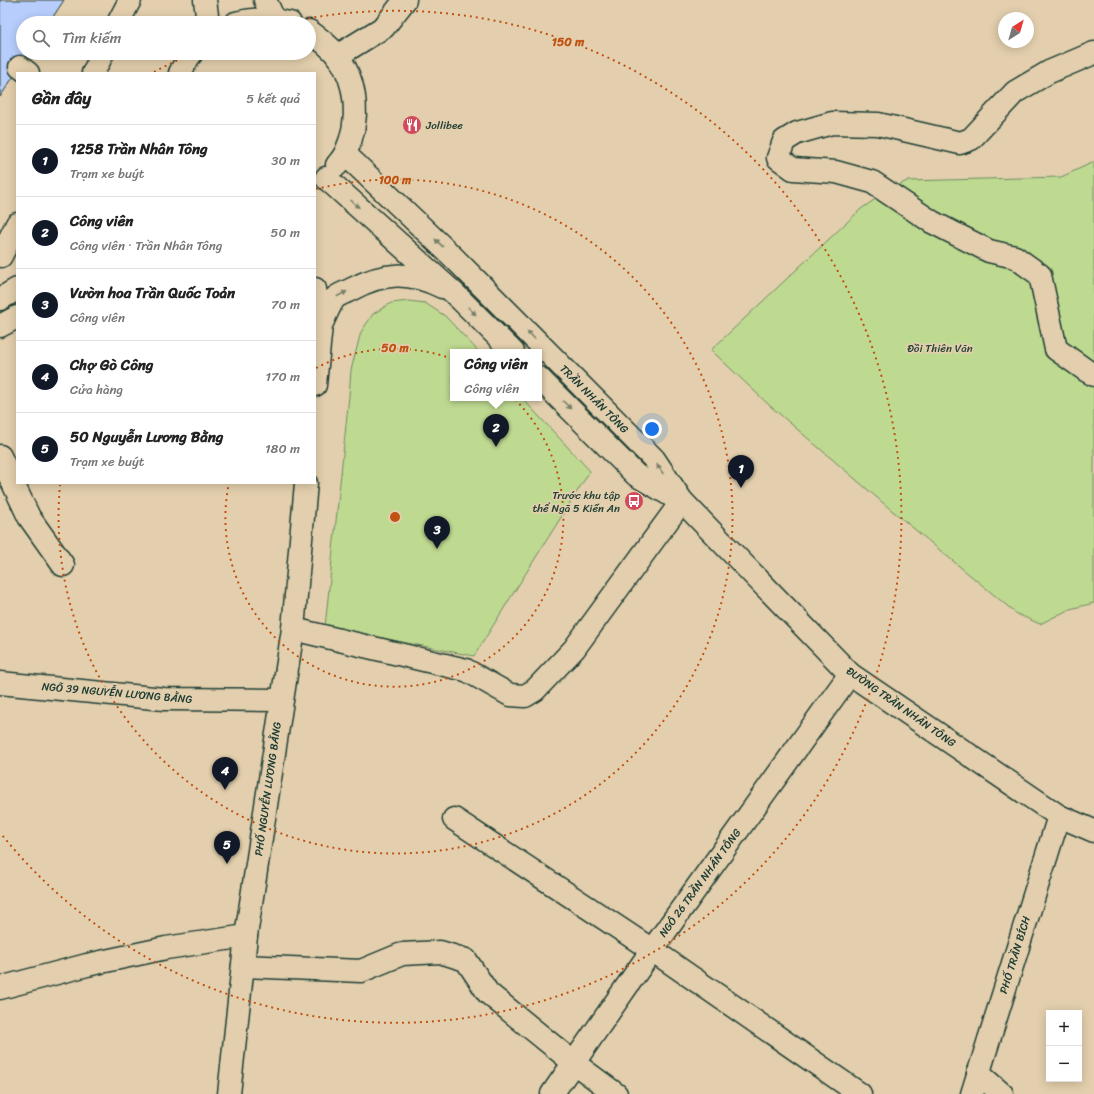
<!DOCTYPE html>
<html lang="vi">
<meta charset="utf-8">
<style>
:root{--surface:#fff;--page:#f2f2f2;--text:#222;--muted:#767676;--line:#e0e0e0;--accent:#111827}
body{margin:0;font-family:Sriracha,sans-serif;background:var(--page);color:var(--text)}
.controls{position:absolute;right:12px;bottom:12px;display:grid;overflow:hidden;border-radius:0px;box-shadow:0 2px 10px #0003}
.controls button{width:36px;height:36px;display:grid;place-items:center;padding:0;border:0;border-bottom:1px solid var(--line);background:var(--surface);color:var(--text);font:20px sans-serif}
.compass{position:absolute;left:998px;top:12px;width:36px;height:36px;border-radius:50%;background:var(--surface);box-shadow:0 2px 10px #0003;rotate:37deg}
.you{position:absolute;left:652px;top:429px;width:14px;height:14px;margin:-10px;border:3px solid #fff;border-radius:50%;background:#1a73e8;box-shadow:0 0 0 6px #1a73e833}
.badge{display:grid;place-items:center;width:26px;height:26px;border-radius:50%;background:var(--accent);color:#fff;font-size:13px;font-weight:700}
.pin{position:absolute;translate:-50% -33px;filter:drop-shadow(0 1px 2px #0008)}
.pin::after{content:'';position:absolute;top:21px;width:14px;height:12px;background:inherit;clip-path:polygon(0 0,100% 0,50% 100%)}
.popup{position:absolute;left:450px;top:349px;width:92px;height:52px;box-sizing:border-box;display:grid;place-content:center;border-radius:0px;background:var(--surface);filter:drop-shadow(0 1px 3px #0005);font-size:13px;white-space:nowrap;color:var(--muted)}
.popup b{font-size:15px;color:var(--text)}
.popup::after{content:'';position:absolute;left:50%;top:100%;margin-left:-8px;border:8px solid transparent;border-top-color:var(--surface)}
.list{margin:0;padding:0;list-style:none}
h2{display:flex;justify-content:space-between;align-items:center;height:52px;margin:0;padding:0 16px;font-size:17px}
h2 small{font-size:13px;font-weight:400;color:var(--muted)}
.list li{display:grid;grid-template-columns:26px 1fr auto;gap:12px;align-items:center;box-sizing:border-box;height:72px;padding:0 16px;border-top:1px solid var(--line)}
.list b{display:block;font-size:15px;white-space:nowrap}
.list p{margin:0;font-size:13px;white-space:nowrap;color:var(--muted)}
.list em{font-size:13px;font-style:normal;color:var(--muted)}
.icon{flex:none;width:22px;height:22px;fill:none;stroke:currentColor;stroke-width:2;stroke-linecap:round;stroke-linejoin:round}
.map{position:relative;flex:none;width:1094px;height:1094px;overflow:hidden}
.search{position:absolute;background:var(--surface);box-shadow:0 2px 10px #0003;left:16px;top:16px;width:300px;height:44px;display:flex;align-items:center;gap:10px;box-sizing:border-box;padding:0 14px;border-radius:22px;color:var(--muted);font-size:15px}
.panel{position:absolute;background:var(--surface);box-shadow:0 2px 10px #0003;left:16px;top:72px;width:300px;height:412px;border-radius:0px}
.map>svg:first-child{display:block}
.green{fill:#bed990;stroke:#6e8b62}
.building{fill:#b7cdfc;stroke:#1f3d34}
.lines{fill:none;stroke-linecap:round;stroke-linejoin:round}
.minor-casing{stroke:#1f3d34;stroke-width:25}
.major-casing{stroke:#1f3d34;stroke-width:25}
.minor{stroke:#e3cfad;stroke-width:22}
.major{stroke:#e3cfad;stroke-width:22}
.oneway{fill:#777f6a}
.ring{fill:none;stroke:#c05314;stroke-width:2;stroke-dasharray:2 4}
.labels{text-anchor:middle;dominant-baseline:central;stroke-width:3.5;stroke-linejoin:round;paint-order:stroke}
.poi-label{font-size:11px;fill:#1f3d34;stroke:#e3cfad;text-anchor:start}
.park-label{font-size:11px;fill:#274539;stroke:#e3cfad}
.street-label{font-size:11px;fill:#1f3d34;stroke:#e3cfad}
.centre{fill:#c05314;stroke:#e3cfad;stroke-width:2}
.ring-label{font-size:12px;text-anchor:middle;font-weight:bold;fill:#c05314;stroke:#e3cfad;stroke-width:3.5;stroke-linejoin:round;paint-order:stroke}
</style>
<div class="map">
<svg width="1094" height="1094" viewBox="0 0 1094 1094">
<rect width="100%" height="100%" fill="#e3cfad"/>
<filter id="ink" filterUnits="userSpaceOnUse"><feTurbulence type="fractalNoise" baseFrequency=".025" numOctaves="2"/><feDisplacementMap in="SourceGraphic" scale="8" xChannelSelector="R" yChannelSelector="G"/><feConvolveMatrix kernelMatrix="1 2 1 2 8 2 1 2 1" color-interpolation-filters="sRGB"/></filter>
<g filter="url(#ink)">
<g class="green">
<path d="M1094,162V603L1070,609L1040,624L1017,614L889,508L769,405L711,350L861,209L887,191L907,181L1061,177Z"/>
<path d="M409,301L425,303L445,316L479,352H453V398H522L590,471L474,656L325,627L349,396L351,370L361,332L373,314L391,303Z"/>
</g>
<path class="building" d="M0,0H64L49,23H23V53H29L0,97Z"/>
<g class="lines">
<g class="minor-casing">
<g id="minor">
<path d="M118,23L130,0"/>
<path d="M1094,53L1049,72L1015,92L971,139L960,143L878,124L832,123L797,133L784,141L778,158L793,169L836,172L872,182L932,222L989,251L1015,257L1040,275L1056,349L1087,371L1094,375"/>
<path d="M20,67L28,73"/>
<path d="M93,73L103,53"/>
<path d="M1,256L17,224"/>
<path d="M0,456L29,517L63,565"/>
<path d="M293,629L466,670L510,695L525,696L535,690L574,649L682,501"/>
<path d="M0,683L164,699L281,700"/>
<path d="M454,819L652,950L860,1094"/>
<path d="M243,966L361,971L402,954L440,952L466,960L488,993L574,1063L616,1094"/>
<path d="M0,988L87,965L166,948L246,936"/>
<path d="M978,1073L1002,1094"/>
<path d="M552,1094L652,950L850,674"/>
<path d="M972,1094L1059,816"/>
</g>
</g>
<g class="major-casing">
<g id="major">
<path d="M205,0L208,23"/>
<path d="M265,0L274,19"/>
<path d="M236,23C256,18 270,19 290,23"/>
<path d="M309,31C319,38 329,46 337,55C358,83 360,121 346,152C344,157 340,161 337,165"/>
<path d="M337,56L384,27L405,0"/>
<path d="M180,73L188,58L192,53"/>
<path d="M345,154L453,257L654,459L682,501L850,674L1059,816L1094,831"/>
<path d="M326,178L455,294L513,352"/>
<path d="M315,289L321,325L315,385"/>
<path d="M0,299L17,289"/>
<path d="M321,325C324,319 331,302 335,298C339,294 347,292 352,289C384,272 409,271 442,287"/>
<path d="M0,326L17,317"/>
<path d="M539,378L636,475L677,499"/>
<path d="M229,1094L246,936L293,629L306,483"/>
</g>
</g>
<use href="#minor" class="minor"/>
<use href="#major" class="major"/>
</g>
<defs><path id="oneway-solid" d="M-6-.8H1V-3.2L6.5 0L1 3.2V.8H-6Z"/></defs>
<g class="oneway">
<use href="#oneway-solid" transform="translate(355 204) rotate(42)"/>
<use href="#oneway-solid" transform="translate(439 243) rotate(-136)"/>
<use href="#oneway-solid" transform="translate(342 294) rotate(-28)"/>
<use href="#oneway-solid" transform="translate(472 311) rotate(45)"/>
<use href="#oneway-solid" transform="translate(531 335) rotate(-135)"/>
<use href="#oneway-solid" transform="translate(567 405) rotate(45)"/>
<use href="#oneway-solid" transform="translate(660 469) rotate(-124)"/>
</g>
</g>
<g class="ring">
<path d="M316 368A169 169 0 1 1 229 483"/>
<path d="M316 189A337 337 0 1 1 60 485"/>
<path d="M154 72A506 506 0 0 1 189 55M285 23A506 506 0 1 1 2 835"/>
</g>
<defs>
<g id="restaurant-disc" transform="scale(1)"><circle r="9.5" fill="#d1495b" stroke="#e3cfad"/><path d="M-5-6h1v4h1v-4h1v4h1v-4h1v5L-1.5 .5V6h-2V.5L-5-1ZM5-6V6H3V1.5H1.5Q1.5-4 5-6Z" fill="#fff"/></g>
<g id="bus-disc" transform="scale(1)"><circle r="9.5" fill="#d1495b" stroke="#e3cfad"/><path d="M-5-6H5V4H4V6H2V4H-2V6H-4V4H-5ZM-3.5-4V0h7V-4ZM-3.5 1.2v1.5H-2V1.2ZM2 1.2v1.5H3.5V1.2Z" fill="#fff"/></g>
</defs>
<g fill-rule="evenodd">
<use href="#restaurant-disc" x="412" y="125"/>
<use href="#bus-disc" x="634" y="501"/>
</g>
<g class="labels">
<g class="poi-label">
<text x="426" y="125">Jollibee</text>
<text x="620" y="495" text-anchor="end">Trước khu tập<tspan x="620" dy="13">thể Ngã 5 Kiến An</tspan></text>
</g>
<g class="park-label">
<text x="940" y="348">Đồi Thiên Văn</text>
</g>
<g class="street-label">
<text transform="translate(594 399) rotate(45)">TRẦN NHÂN TÔNG</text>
<text transform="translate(117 693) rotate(5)">NGÕ 39 NGUYỄN LƯƠNG BẰNG</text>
<text transform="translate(901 707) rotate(35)">ĐƯỜNG TRẦN NHÂN TÔNG</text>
<text transform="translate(268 789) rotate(-82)">PHỐ NGUYỄN LƯƠNG BẰNG</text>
<text transform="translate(700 883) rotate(-54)">NGÔ 26 TRẦN NHÂN TÔNG</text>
<text transform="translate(1015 955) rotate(-73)">PHỐ TRẦN BÍCH</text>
</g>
</g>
<circle cx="395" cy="517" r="6" class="centre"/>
<g class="ring-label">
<text x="568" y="46">150 m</text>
<text x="395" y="184">100 m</text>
<text x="395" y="352">50 m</text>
</g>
</svg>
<div class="controls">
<button>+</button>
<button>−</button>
</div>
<svg class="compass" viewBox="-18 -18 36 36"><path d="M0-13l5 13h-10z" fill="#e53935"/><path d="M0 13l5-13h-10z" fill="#767676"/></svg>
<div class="you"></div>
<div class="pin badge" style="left:741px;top:488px">1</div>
<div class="pin badge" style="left:496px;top:447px">2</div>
<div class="popup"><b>Công viên</b>Công viên</div>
<div class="pin badge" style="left:437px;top:549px">3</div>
<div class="pin badge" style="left:225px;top:790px">4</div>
<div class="pin badge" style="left:227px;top:864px">5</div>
<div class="search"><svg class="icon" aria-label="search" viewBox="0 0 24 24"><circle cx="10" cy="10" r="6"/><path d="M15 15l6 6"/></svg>Tìm kiếm</div>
<section class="panel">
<h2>Gần đây<small>5 kết quả</small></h2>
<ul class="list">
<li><span class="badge">1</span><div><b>1258 Trần Nhân Tông</b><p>Trạm xe buýt</p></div><em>30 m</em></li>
<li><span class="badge">2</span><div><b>Công viên</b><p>Công viên · Trần Nhân Tông</p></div><em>50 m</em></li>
<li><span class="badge">3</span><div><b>Vườn hoa Trần Quốc Toản</b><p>Công viên</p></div><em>70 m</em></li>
<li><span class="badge">4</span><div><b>Chợ Gò Công</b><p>Cửa hàng</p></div><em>170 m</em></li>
<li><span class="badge">5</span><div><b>50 Nguyễn Lương Bằng</b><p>Trạm xe buýt</p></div><em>180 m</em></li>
</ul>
</section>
</div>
